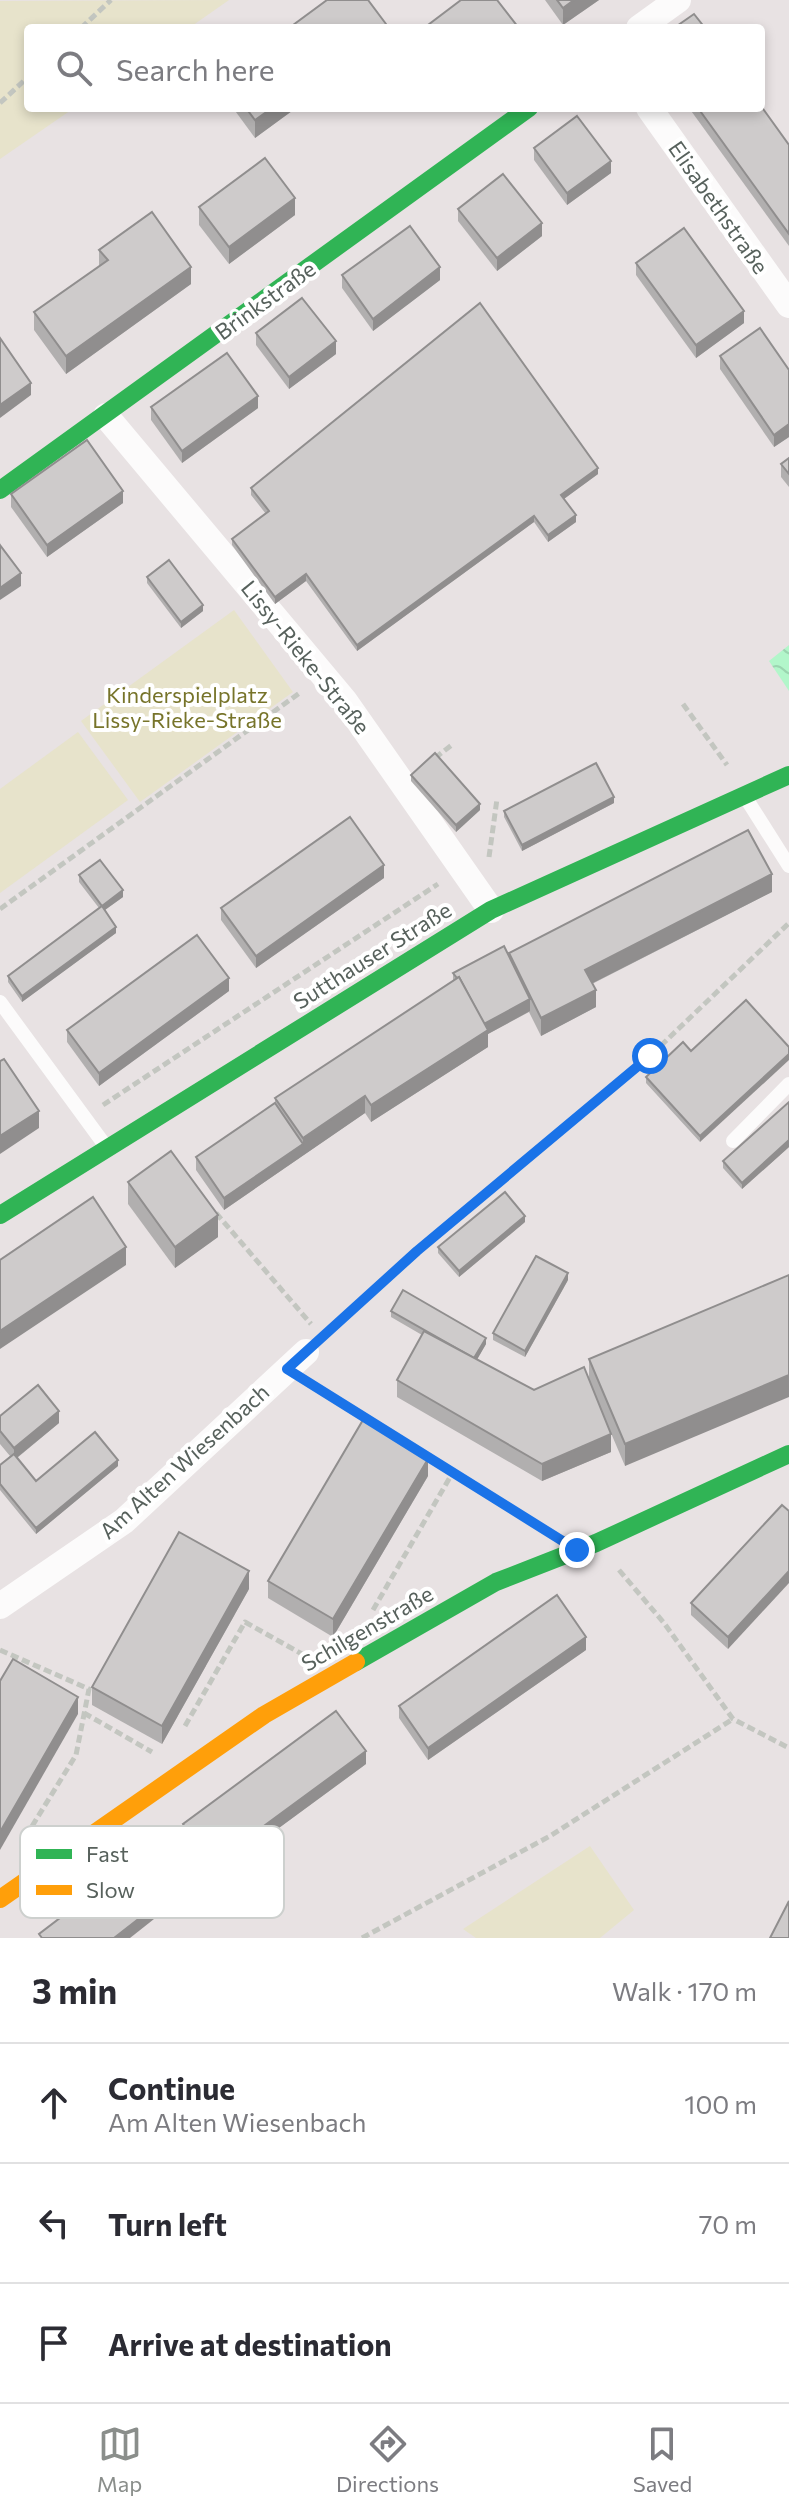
<!DOCTYPE html>
<meta charset="utf-8">
<style>
:root{--surface:#fff;--page:#f7f7f7;--text:#2b2b33;--muted:#7c7c81;--line:#e1e1e2;--accent:#8a8e8b}
body{margin:0;font-family:Commissioner,sans-serif;background:var(--page);color:var(--text)}
.stop{position:absolute;width:24px;height:24px;margin:-18px;border:6px solid #1a73e8;border-radius:50%;background:#fff}
.stop.end{background:#1a73e8;border-color:#fff;box-shadow:0 2px 8px #0008}
.list{margin:0;padding:0;list-style:none}
h2{display:flex;justify-content:space-between;align-items:center;height:104px;margin:0;padding:0 32px;font-size:34px}
h2 small{font-size:26px;font-weight:400;color:var(--muted)}
.list li{display:grid;grid-template-columns:52px 1fr auto;gap:24px;align-items:center;box-sizing:border-box;height:120px;padding:0 32px;border-top:2px solid var(--line)}
.list b{display:block;font-size:30px;white-space:nowrap}
.list p{margin:0;font-size:26px;white-space:nowrap;color:var(--muted)}
.list em{font-size:26px;font-style:normal;color:var(--muted)}
.icon{flex:none;width:44px;height:44px;fill:none;stroke:currentColor;stroke-width:2;stroke-linecap:round;stroke-linejoin:round}
.map{position:relative;flex:none;width:789px;height:1938px;overflow:hidden}
.search{position:absolute;background:var(--surface);box-shadow:0 4px 12px #0003;left:24px;right:24px;top:24px;height:88px;display:flex;align-items:center;gap:20px;box-sizing:border-box;padding:0 28px;border-radius:8px;color:var(--muted);font-size:30px}
.sheet{height:464px;background:var(--surface)}
nav{display:flex;justify-content:space-around;align-items:center;box-sizing:border-box;height:112px;border-top:2px solid var(--line);background:var(--surface);font-size:22px;color:var(--muted)}
nav a{display:grid;justify-items:center;gap:4px}
nav .on{color:var(--accent)}
.map>svg:first-child{display:block}
.green{fill:#e7e3cb}
.water{fill:url(#water-waves)}
.lines{fill:none;stroke-linecap:round;stroke-linejoin:round}
.path{stroke:#c3c6c0;stroke-width:5;stroke-dasharray:8 4;stroke-linecap:butt}
.lane{stroke:#fcfbfb;stroke-width:14}
.street{stroke:#fcfbfb;stroke-width:26}
.fast{stroke:#30b455;stroke-width:18}
.slow{stroke:#ff9f0a;stroke-width:18}
.wall{fill:#b1afaf}
.shaded-wall{fill:#908e8e}
.building{fill:#cecbcb;stroke:#908e8e;stroke-width:2}
.route{stroke:#1a73e8;stroke-width:10}
.labels{text-anchor:middle;dominant-baseline:central;stroke-width:8;stroke-linejoin:round;paint-order:stroke}
.street-label{font-size:22px;fill:#57615c;stroke:#fff}
.park-label{font-size:22px;fill:#77742a;stroke:#fff}
.key{fill:#fff;stroke:#cdd0ce;stroke-width:2}
.key-label{font-size:22px;fill:#57615c}
</style>
<div class="map">
<svg width="789" height="1938" viewBox="0 0 789 1938">
<defs>
<pattern id="water-waves" width="16" height="10" patternUnits="userSpaceOnUse" patternTransform="scale(2)"><rect width="16" height="10" fill="#b2f6ca"/><path d="M0 5q4-4 8 0t8 0" fill="none" stroke="#9bd5b0"/></pattern>
</defs>
<rect width="100%" height="100%" fill="#e8e2e3"/>
<g class="green">
<path d="M229,0L189,28H28V108H74L0,159V1Z"/>
<path d="M234,610L293,692L140,802L81,721Z"/>
<path d="M78,732L128,800L0,893V789Z"/>
<path d="M590,1846L634,1910L600,1938H476L463,1929Z"/>
</g>
<path class="water" d="M789,645V691L769,661Z"/>
<g class="lines">
<g class="path">
<path d="M81,28L111,0"/>
<path d="M0,103L28,77"/>
<path d="M683,704L727,765"/>
<path d="M435,758L453,744"/>
<path d="M489,857L497,799"/>
<path d="M0,909L301,692"/>
<path d="M103,1105L438,884"/>
<path d="M216,1213L311,1324"/>
<path d="M324,1335L417,1251L650,1056L789,923"/>
<path d="M313,1385L542,1528"/>
<path d="M619,1570L664,1623L733,1719L789,1748"/>
<path d="M373,1610L453,1472"/>
<path d="M0,1650L89,1689L76,1755L26,1836"/>
<path d="M84,1713L152,1752"/>
<path d="M185,1726L245,1622L302,1654"/>
<path d="M362,1938L550,1836L733,1719"/>
</g>
<g class="lane">
<path d="M744,795L789,866"/>
<path d="M0,1002L107,1148"/>
<path d="M733,1141L789,1084"/>
</g>
<g class="street">
<path d="M639,28L678,0"/>
<path d="M649,108L789,305"/>
<path d="M106,416L344,700L491,910"/>
<path d="M0,1606L124,1521L306,1352"/>
</g>
<g class="fast">
<path d="M0,490L529,108"/>
<path d="M0,1215L491,910L789,775"/>
<path d="M356,1662L496,1582L596,1543L789,1454"/>
</g>
<path class="slow" d="M0,1899L264,1715L356,1662"/>
</g>
<g class="wall">
<path d="M545,0H599L563,25Z"/>
<path d="M233,108H296L255,138Z"/>
<path d="M689,108H761L789,145V246Z"/>
<path d="M534,148L611,173L567,205L534,160Z"/>
<path d="M199,207L295,215L229,264L199,225Z"/>
<path d="M458,209L542,236L497,271L458,221Z"/>
<path d="M99,250L191,284L66,374L34,330V312L99,266Z"/>
<path d="M636,263L744,323L696,358L636,275Z"/>
<path d="M342,275L440,280L373,331L342,288Z"/>
<path d="M256,333L336,354L289,389L256,345Z"/>
<path d="M720,356L789,370V437L774,447L720,369Z"/>
<path d="M151,407L258,408L182,463L151,420Z"/>
<path d="M789,458V487L781,477V464Z"/>
<path d="M598,474L564,499L576,522L548,542L534,522L357,651L306,581L275,604L232,545V539L266,514L251,495V488Z"/>
<path d="M11,494L123,503L47,557L11,507Z"/>
<path d="M147,577L203,611L181,628L147,583Z"/>
<path d="M411,775L480,810L456,832L411,781Z"/>
<path d="M614,803L522,851L504,817V811Z"/>
<path d="M79,875L123,897L105,910L116,933L22,1002L8,982V976L99,908L79,882Z"/>
<path d="M384,878L256,968L221,920V908Z"/>
<path d="M772,892L592,984L596,1007L541,1036L529,1012L488,1034V1047L371,1122L365,1113L224,1210L196,1170V1157L275,1103V1098L453,981V973L509,956V953Z"/>
<path d="M229,991L99,1086L67,1042V1030Z"/>
<path d="M746,1000L700,1142L646,1083V1077L691,1051Z"/>
<path d="M789,1102V1147L742,1189L723,1168V1161Z"/>
<path d="M128,1182L218,1237L175,1268L128,1204Z"/>
<path d="M525,1222L459,1277L438,1253V1247Z"/>
<path d="M789,1275L625,1466L608,1426L611,1452L542,1481L397,1397V1380L422,1335L391,1317V1311L486,1344L477,1359L534,1390L589,1380V1359Z"/>
<path d="M568,1280L525,1357L493,1340V1333Z"/>
<path d="M0,1416L59,1423L17,1458L36,1481L118,1466L36,1534L0,1490V1465L10,1456L0,1444Z"/>
<path d="M428,1476L333,1637L268,1598V1581Z"/>
<path d="M782,1505L728,1649L691,1615V1603Z"/>
<path d="M249,1589L162,1744L92,1705V1687Z"/>
<path d="M586,1650L428,1760L399,1718V1706Z"/>
<path d="M366,1764L212,1877L183,1836V1824Z"/>
</g>
<g class="shaded-wall">
<path d="M574,0H599L563,25V8Z"/>
<path d="M272,108H296L255,138V120Z"/>
<path d="M611,161V173L567,205V193Z"/>
<path d="M295,198V215L229,264V247Z"/>
<path d="M542,223V236L497,271V258Z"/>
<path d="M191,267V284L66,374V356Z"/>
<path d="M440,267V280L373,331V319Z"/>
<path d="M744,311V323L696,358V345Z"/>
<path d="M336,341V354L289,389V377Z"/>
<path d="M31,383V395L0,418V405Z"/>
<path d="M258,396V408L182,463V451Z"/>
<path d="M789,424V437L774,447V435Z"/>
<path d="M598,468V474L561,501V495Z"/>
<path d="M123,491V503L47,557V545Z"/>
<path d="M576,515V522L548,542V535Z"/>
<path d="M534,516V522L357,651V645Z"/>
<path d="M21,573V586L0,600V588Z"/>
<path d="M306,574V581L275,604V597Z"/>
<path d="M203,605V611L181,628V622Z"/>
<path d="M614,797V803L522,851V845Z"/>
<path d="M480,804V810L456,832V825Z"/>
<path d="M384,865V878L256,968V956Z"/>
<path d="M772,874V892L585,987V970Z"/>
<path d="M123,890V897L102,912V906Z"/>
<path d="M116,927V933L22,1002V996Z"/>
<path d="M229,978V991L99,1086V1073Z"/>
<path d="M596,990V1007L541,1036V1018Z"/>
<path d="M530,999V1011L488,1034V1047L371,1122V1105L482,1025Z"/>
<path d="M789,1054V1060L700,1142V1136Z"/>
<path d="M365,1096V1113L224,1210V1198L303,1144V1138Z"/>
<path d="M39,1111V1128L0,1154V1136Z"/>
<path d="M789,1140V1147L742,1189V1183Z"/>
<path d="M218,1215V1237L175,1268V1247Z"/>
<path d="M525,1216V1222L459,1277V1271Z"/>
<path d="M126,1247V1265L0,1349V1331Z"/>
<path d="M568,1273V1280L525,1357V1351Z"/>
<path d="M486,1338V1344L474,1365V1359Z"/>
<path d="M789,1375V1397L625,1466V1444Z"/>
<path d="M59,1411V1423L14,1460V1448Z"/>
<path d="M611,1434V1452L542,1481V1464Z"/>
<path d="M428,1459V1476L333,1637V1619Z"/>
<path d="M118,1460V1466L36,1534V1528Z"/>
<path d="M249,1571V1589L162,1744V1726Z"/>
<path d="M789,1571V1583L728,1649V1637Z"/>
<path d="M586,1637V1650L428,1760V1748Z"/>
<path d="M78,1697V1714L0,1850V1832Z"/>
<path d="M366,1751V1764L212,1877V1864Z"/>
<path d="M173,1892V1904L130,1938H114Z"/>
</g>
<g class="building">
<path d="M327,0H368L386,24L381,28H289Z"/>
<path d="M461,0H497L518,27L516,28H424Z"/>
<path d="M557,0H574L563,8Z"/>
<path d="M694,14L705,28H674Z"/>
<path d="M761,106L789,145V234L698,108H761Z"/>
<path d="M246,108H272L255,120Z"/>
<path d="M577,116L611,161L567,193L534,148Z"/>
<path d="M265,158L295,198L229,247L199,207Z"/>
<path d="M503,174L542,223L497,258L458,209Z"/>
<path d="M152,212L191,267L66,356L34,312L108,260L99,250Z"/>
<path d="M410,226L440,267L373,319L342,275Z"/>
<path d="M684,228L744,311L696,345L636,263Z"/>
<path d="M302,298L336,341L289,377L256,333Z"/>
<path d="M480,303L598,468L561,495L576,515L548,535L534,516L357,645L306,574L275,597L232,539L269,511L251,488Z"/>
<path d="M760,328L789,370V424L774,435L720,356Z"/>
<path d="M0,338L31,383L0,405Z"/>
<path d="M227,353L258,396L182,451L151,407Z"/>
<path d="M87,440L123,491L47,545L11,494Z"/>
<path d="M789,458V474L781,464Z"/>
<path d="M0,545L21,573L0,588Z"/>
<path d="M169,560L203,605L181,622L147,577Z"/>
<path d="M435,753L480,804L456,825L411,775Z"/>
<path d="M596,763L614,797L522,845L504,811Z"/>
<path d="M350,817L384,865L256,956L221,908Z"/>
<path d="M748,830L772,874L585,970L596,990L541,1018L509,953Z"/>
<path d="M100,860L123,890L102,906L79,875Z"/>
<path d="M102,906L116,927L22,996L8,976Z"/>
<path d="M197,935L229,978L99,1073L67,1030Z"/>
<path d="M504,946L530,999L484,1024L459,977L457,978L453,973Z"/>
<path d="M459,977L488,1030L371,1105L365,1096L303,1138L275,1098Z"/>
<path d="M746,1000L789,1047V1054L700,1136L646,1077L683,1042L691,1051Z"/>
<path d="M4,1059L39,1111L0,1136V1061Z"/>
<path d="M789,1102V1140L742,1183L723,1161Z"/>
<path d="M275,1103L303,1144L224,1198L196,1157Z"/>
<path d="M171,1151L218,1215L175,1247L128,1182Z"/>
<path d="M505,1192L525,1216L459,1271L438,1247Z"/>
<path d="M93,1197L126,1247L0,1331V1260Z"/>
<path d="M536,1256L568,1273L525,1351L493,1333Z"/>
<path d="M789,1275V1375L625,1444L589,1359Z"/>
<path d="M403,1290L486,1338L474,1358L391,1311Z"/>
<path d="M424,1331L534,1390L584,1367L611,1434L542,1464L397,1380Z"/>
<path d="M38,1385L59,1411L14,1448L0,1431V1416Z"/>
<path d="M363,1420L428,1459L333,1619L268,1581Z"/>
<path d="M95,1432L118,1460L36,1528L0,1484V1465L14,1454L36,1481Z"/>
<path d="M782,1505L789,1511V1571L728,1637L691,1603Z"/>
<path d="M179,1532L249,1571L162,1726L92,1687Z"/>
<path d="M557,1595L586,1637L428,1748L399,1706Z"/>
<path d="M13,1659L78,1697L0,1832V1681Z"/>
<path d="M336,1711L366,1751L212,1864L183,1824Z"/>
<path d="M144,1854L173,1892L114,1938H42L39,1934Z"/>
<path d="M789,1901V1938H770Z"/>
</g>
<g class="lines">
<path class="route" d="M577,1550L287,1369L417,1251L650,1056"/>
</g>
<g class="labels">
<g class="street-label">
<text transform="translate(719 207) rotate(55)">Elisabethstraße</text>
<text transform="translate(265 300) rotate(-36)">Brinkstraße</text>
<text transform="translate(306 657) rotate(51)">Lissy-Rieke-Straße</text>
<text transform="translate(372 955) rotate(-32)">Sutthauser Straße</text>
<text transform="translate(184 1461) rotate(-42)">Am Alten Wiesenbach</text>
<text transform="translate(367 1628) rotate(-30)">Schilgenstraße</text>
</g>
<g class="park-label">
<text x="187" y="694">Kinderspielplatz<tspan x="187" dy="25">Lissy-Rieke-Straße</tspan></text>
</g>
</g>
<rect x="20" y="1826" width="264" height="92" rx="12" class="key"/>
<rect x="36" y="1849" width="36" height="10" fill="#30b455"/>
<rect x="36" y="1885" width="36" height="10" fill="#ff9f0a"/>
<g class="key-label">
<text x="86" y="1862">Fast</text>
<text x="86" y="1898">Slow</text>
</g>
</svg>
<div class="stop" style="left:650px;top:1056px"></div>
<div class="stop end" style="left:577px;top:1550px"></div>
<div class="search"><svg class="icon" aria-label="search" viewBox="0 0 24 24"><circle cx="10" cy="10" r="6"/><path d="M15 15l6 6"/></svg>Search here</div>
</div>
<section class="sheet">
<h2>3 min<small>Walk · 170 m</small></h2>
<ul class="list">
<li><svg class="icon" aria-label="ahead" viewBox="0 0 24 24"><path d="M12 20V5M6 11l6-6 6 6"/></svg><div><b>Continue</b><p>Am Alten Wiesenbach</p></div><em>100 m</em></li>
<li><svg class="icon" aria-label="left" viewBox="0 0 24 24"><path d="M17 20v-9H6M10 6l-5 5 5 5"/></svg><div><b>Turn left</b></div><em>70 m</em></li>
<li><svg class="icon" aria-label="arrive" viewBox="0 0 24 24"><path d="M6 21V4h12l-3 4 3 4H6"/></svg><div><b>Arrive at destination</b></div></li>
</ul>
</section>
<nav>
<a class="on"><svg class="icon" aria-label="map" viewBox="0 0 24 24"><path d="M3 6l6-2 6 2 6-2v14l-6 2-6-2-6 2zM9 4v14M15 6v14"/></svg>Map</a>
<a><svg class="icon" aria-label="directions" viewBox="0 0 24 24"><path d="M12 3l9 9-9 9-9-9zM9 14v-3h6M13 9l2 2-2 2"/></svg>Directions</a>
<a><svg class="icon" aria-label="saved" viewBox="0 0 24 24"><path d="M7 4h10v16l-5-4-5 4z"/></svg>Saved</a>
</nav>
